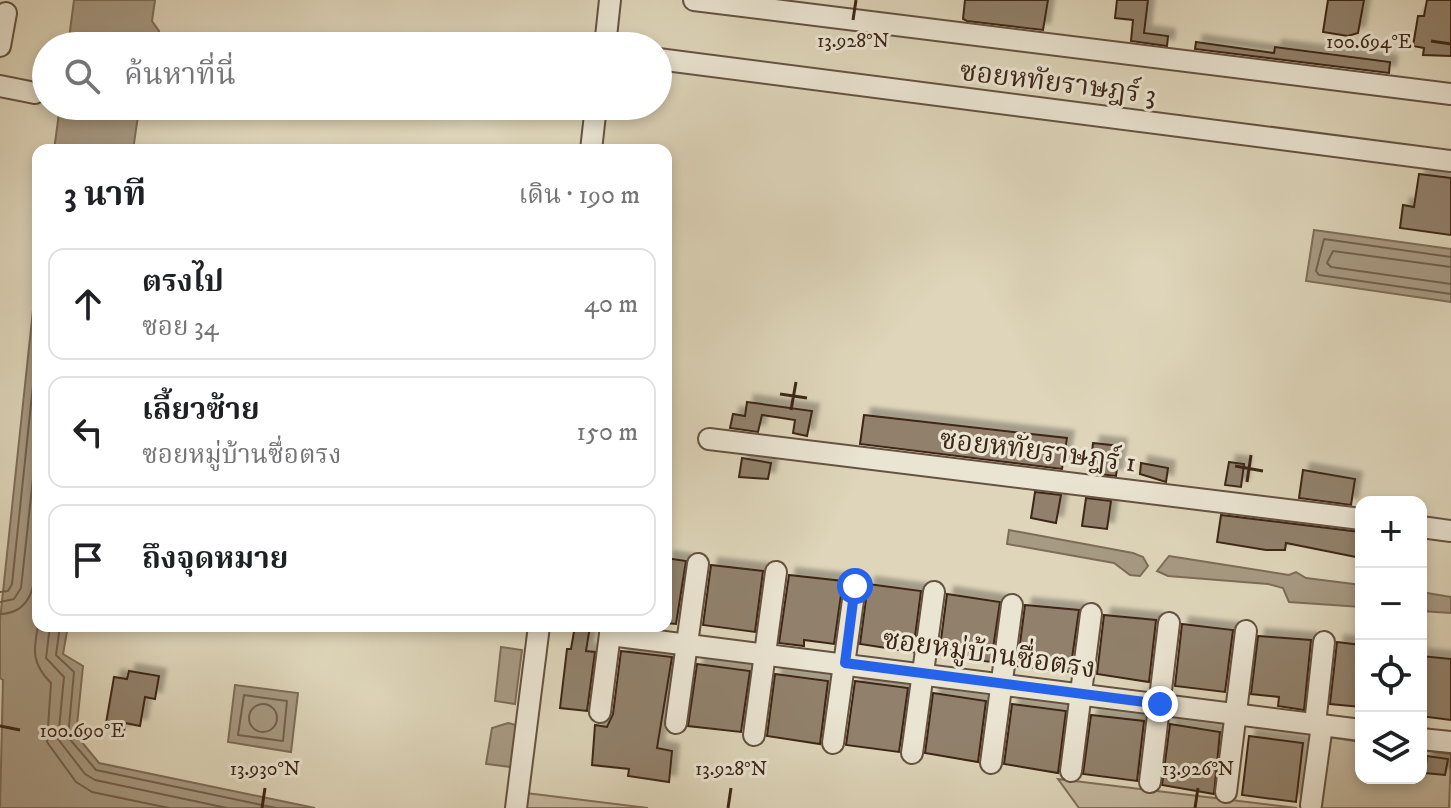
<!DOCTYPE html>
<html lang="th">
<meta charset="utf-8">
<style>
:root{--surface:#fff;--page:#f2f2f2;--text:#202124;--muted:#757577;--line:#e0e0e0}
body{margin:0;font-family:"IM FELL DW Pica","Noto Serif Thai",serif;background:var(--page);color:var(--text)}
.controls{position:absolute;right:24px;bottom:24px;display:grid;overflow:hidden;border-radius:16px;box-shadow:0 4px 12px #0003}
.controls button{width:72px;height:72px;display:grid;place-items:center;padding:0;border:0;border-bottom:2px solid var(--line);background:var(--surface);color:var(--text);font:40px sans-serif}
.stop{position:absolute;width:24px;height:24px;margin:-18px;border:6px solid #2563eb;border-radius:50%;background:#fff}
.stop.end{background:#2563eb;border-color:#fff;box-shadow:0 2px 8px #0008}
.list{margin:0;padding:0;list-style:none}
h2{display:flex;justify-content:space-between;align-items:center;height:104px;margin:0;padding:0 32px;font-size:34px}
h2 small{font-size:26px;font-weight:400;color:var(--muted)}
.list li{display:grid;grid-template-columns:52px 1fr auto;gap:24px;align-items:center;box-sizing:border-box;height:112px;margin:0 16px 16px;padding:0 16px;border:2px solid var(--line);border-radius:16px}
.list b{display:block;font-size:30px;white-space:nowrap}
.list p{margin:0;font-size:26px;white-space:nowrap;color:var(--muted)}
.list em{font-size:26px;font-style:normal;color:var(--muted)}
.icon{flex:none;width:44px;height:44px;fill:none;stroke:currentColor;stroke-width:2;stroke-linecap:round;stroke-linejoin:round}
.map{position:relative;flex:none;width:1451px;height:808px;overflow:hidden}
.search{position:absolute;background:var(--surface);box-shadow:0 4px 12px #0003;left:32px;top:32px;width:640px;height:88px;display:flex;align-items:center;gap:20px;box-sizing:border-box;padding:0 28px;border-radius:44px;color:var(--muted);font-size:30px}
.panel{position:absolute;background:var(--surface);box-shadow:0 4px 12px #0003;left:32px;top:144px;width:640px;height:488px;border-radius:16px}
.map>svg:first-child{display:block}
.green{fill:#c3b79e;stroke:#806e5a;stroke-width:2}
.water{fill:#a79a83;stroke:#7d6c58;stroke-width:2}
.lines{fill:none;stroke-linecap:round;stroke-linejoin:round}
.shore{stroke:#72604d;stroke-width:2}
.building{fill:#91816c;stroke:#3d2617;stroke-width:2;filter:url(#shadow)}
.minor-casing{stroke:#655240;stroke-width:24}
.minor{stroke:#eae4d2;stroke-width:20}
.route{stroke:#2563eb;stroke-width:10}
.ticks{fill:none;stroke:#3d2617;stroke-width:3}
.labels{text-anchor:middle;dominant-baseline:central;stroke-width:6;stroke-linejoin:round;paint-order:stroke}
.street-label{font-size:28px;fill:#3d2617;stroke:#eae4d2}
.ticks-label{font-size:20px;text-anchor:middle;fill:#3d2617;stroke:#eae4d2;stroke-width:6;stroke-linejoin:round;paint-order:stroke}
</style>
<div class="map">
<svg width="1451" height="808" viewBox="0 0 1451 808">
<defs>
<filter id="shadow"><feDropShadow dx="7" dy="-7" stdDeviation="2" flood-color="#0004"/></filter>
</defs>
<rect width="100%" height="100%" fill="#ded5ba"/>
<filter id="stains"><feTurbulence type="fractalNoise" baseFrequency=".0025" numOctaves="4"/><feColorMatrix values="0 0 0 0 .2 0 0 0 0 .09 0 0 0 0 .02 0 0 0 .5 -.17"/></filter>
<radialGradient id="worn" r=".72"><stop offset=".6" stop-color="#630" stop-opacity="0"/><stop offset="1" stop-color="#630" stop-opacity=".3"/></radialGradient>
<g class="green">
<path d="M1322,736L1361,742V778H1421V750L1451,754L1449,808H1320Z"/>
<path d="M1058,779L1297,808H1079Z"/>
<path d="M526,793L648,808H524Z"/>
</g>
<g class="water">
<path d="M74,0H155L152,21L159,31L157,46H68Z"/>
<path d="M60,106H145L138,116L133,150H54Z"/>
<path d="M1314,230L1451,249V302L1306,281Z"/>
<path d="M38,263V626H68L63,654L83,666L76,735L99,763L315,808H0L3,680L0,678V620Z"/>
<path d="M1009,530L1133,553L1143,557L1148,566L1140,576L1130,575L1114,563L1007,544Z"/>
<path d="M1169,556L1289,575L1296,572L1306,578L1361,585V607L1289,602L1283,588L1268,584L1168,576L1157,571Z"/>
<path d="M1421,592L1451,597V613L1421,611Z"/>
<path d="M501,647L522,650L515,704L495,701Z"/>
<path d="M235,685L298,693L291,752L228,742Z"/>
<path d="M508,723L516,725L511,767L486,764L492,728Z"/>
</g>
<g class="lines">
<g class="shore">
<path d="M1451,257L1324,239L1316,271L1319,275L1451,294"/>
<path d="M1451,267L1333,251L1327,263L1331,267L1451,284"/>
<path d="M0,592L8,591L12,584L38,338"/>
<path d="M0,602L14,599L21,588L38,433"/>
<path d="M0,614C37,613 35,575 38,547"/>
<path d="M38,626C33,651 32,664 51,683L47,742L76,782L92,792L169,808"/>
<path d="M50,626L46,658L64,677L58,739L85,774L95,780L227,808"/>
<path d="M60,626L56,655L74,672L68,737L96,770L276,808"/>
<path d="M244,695L287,701L283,741L238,735Z"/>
<circle cx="263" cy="718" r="14"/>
</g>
</g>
<g class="building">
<path d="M965,0H1048L1043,30L967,21L963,19Z"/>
<path d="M1117,0H1148L1144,33L1168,36L1167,46L1131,41L1133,20L1115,18Z"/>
<path d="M1328,0H1364L1358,33L1348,36L1323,32Z"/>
<path d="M1427,0H1451V56L1423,55L1424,48L1413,46L1418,16H1424Z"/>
<path d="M1196,42L1274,53L1275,47L1390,62L1389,73L1195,49Z"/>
<path d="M1419,174L1451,178V235L1400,228L1403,205L1414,207Z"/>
<path d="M747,402L812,411L807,436L793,433L795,420L762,415L758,432L730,428L733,414L745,416Z"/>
<path d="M864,415L1067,438L1062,469L860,444Z"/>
<path d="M1093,443L1120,446L1116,476L1090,473Z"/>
<path d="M742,458L771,463L768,479L739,477Z"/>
<path d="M1229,462L1244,464L1241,487L1225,485Z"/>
<path d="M1141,463L1168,468L1166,482L1140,474Z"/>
<path d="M1303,470L1355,479L1351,505L1299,498Z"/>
<path d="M1035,492L1061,495L1056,523L1031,518Z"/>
<path d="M1086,498L1111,501L1107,529L1082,526Z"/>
<path d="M1221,515L1360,532L1361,558L1286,543L1285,550H1266L1217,542Z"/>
<path d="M666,558L686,561L676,624L666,623Z"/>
<path d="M711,565L763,571L755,632L703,625Z"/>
<path d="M789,575L843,581L834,644L804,640V646L779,643Z"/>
<path d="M868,584L921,591L913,652L860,644Z"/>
<path d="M947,594L1000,602L991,662L939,655Z"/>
<path d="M1025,605L1079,610L1070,672L1017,666Z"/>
<path d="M1104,615L1156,620L1149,682L1097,674Z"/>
<path d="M1182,624L1233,630L1225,692L1175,686Z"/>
<path d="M575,626H590L586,651L595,652L587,711L560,708L567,649H571Z"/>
<path d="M1258,636L1311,640L1304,710L1278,706L1279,697L1251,694Z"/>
<path d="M1337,642L1361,645V707L1330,704Z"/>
<path d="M621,651L672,657L657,748L672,751L669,782L628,776L629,769L592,765L595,725L607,727L613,714Z"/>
<path d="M1421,656L1451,659V720L1421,716Z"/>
<path d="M697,664L750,671L741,732L688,726Z"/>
<path d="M129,671L159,676L155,699L145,697L140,726L125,723L124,732L105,729L114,677L127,679Z"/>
<path d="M775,674L828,681L820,744L767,736Z"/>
<path d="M855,681L908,688L899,752L846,745Z"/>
<path d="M933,693L986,701L978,762L925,753Z"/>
<path d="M1012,704L1066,711L1058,773L1004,764Z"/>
<path d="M1091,715L1144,721L1137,781L1083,774Z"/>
<path d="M1170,724L1220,732L1214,794L1162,785Z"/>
<path d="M1249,736L1303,743L1296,802L1242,795Z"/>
<path d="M1427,756L1448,759L1445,775L1425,773Z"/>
</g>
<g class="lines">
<g class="minor-casing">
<g id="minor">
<path d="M694,0L1451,94"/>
<path d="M0,46L6,13"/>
<path d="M605,46L610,0"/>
<path d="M658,59L1451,161"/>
<path d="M0,86L35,93"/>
<path d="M591,150L596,106"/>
<path d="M709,439L1361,519"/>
<path d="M1421,527L1451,531"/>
<path d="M610,635L1361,730"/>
<path d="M600,712L611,626"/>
<path d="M676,723L698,564"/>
<path d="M1315,724L1324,642"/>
<path d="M754,735L776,572"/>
<path d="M1421,739L1451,742"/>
<path d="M833,743L855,586"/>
<path d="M912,753L934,592"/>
<path d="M991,763L1012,605"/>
<path d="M1071,771L1091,614"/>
<path d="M1150,782L1169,623"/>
<path d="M1226,792L1246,631"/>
<path d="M1311,805L1322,725"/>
<path d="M516,808L539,626"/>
</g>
</g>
<use href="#minor" class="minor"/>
</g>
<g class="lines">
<path class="route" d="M855,586L845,663L1160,704"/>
</g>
<path class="ticks" d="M853,20L856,0M1431,41L1451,44M780,394L807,398M791,410L796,382M1235,466L1263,471M1247,482L1251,455M0,726L20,730M262,808L265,788M728,808L731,788M1195,808L1198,788"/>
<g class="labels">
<g class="street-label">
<text transform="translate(1058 83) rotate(7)">ซอยหทัยราษฎร์ 3</text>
<text transform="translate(1038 451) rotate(7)">ซอยหทัยราษฎร์ 1</text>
<text transform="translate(989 654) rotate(8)">ซอยหมู่บ้านซื่อตรง</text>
</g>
</g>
<g class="ticks-label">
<text x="853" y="47">13.928°N</text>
<text x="1369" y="48">100.694°E</text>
<text x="82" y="737">100.690°E</text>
<text x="265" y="775">13.930°N</text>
<text x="731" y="775">13.928°N</text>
<text x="1198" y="775">13.926°N</text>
</g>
<rect width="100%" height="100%" filter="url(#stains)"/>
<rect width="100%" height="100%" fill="url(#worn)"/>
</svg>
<div class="controls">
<button>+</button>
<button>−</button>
<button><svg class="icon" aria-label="locate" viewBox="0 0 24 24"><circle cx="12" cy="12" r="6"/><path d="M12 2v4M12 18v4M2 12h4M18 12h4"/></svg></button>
<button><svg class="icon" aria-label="layers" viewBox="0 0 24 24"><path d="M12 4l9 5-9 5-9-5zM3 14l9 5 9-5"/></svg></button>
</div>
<div class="stop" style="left:855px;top:586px"></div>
<div class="stop end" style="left:1160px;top:704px"></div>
<div class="search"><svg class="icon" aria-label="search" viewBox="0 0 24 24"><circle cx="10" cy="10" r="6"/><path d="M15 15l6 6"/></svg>ค้นหาที่นี่</div>
<section class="panel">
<h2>3 นาที<small>เดิน · 190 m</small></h2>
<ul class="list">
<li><svg class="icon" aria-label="ahead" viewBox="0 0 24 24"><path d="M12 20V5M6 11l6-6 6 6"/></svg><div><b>ตรงไป</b><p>ซอย 34</p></div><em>40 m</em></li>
<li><svg class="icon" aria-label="left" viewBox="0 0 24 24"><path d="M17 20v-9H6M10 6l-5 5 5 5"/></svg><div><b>เลี้ยวซ้าย</b><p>ซอยหมู่บ้านซื่อตรง</p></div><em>150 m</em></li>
<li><svg class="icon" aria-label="arrive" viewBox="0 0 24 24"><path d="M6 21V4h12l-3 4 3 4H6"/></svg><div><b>ถึงจุดหมาย</b></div></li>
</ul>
</section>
</div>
